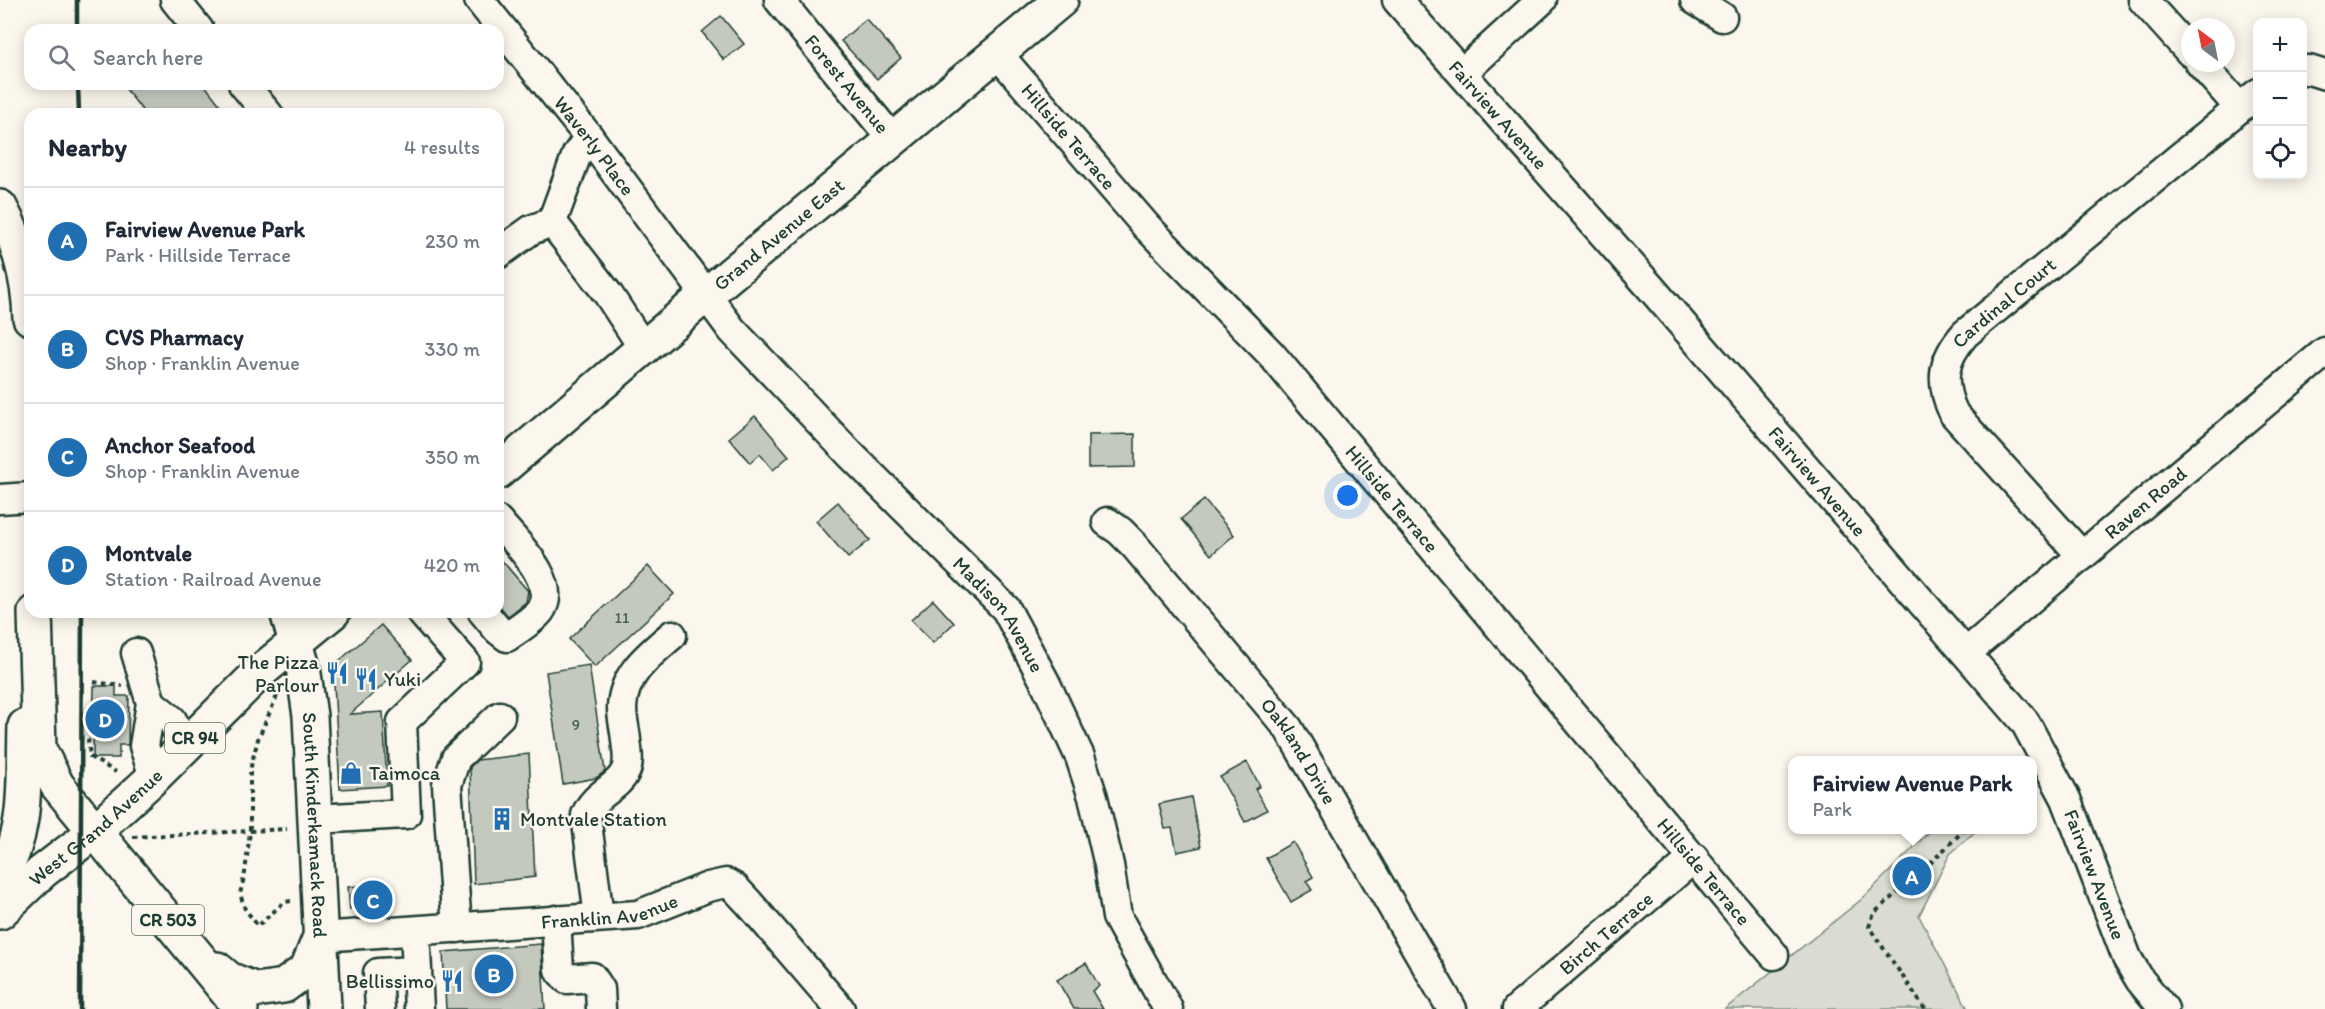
<!DOCTYPE html>
<meta charset="utf-8">
<style>
:root{--surface:#fff;--page:#f2f2f3;--text:#1f2937;--muted:#747a83;--line:#e0e1e3;--accent:#1f6fb2}
body{margin:0;font-family:Itim,sans-serif;background:var(--page);color:var(--text)}
.controls{position:absolute;right:18px;top:18px;display:grid;overflow:hidden;border-radius:12px;box-shadow:0 3px 15px #0003}
.controls button{width:54px;height:54px;display:grid;place-items:center;padding:0;border:0;border-bottom:2px solid var(--line);background:var(--surface);color:var(--text);font:30px sans-serif}
.compass{position:absolute;left:2181px;top:18px;width:54px;height:54px;border-radius:50%;background:var(--surface);box-shadow:0 3px 15px #0003;rotate:328deg}
.you{position:absolute;left:1348px;top:496px;width:21px;height:21px;margin:-15px;border:4px solid #fff;border-radius:50%;background:#1a73e8;box-shadow:0 0 0 9px #1a73e833}
.badge{display:grid;place-items:center;width:39px;height:39px;border-radius:50%;background:var(--accent);color:#fff;font-size:20px;font-weight:700}
.pin{position:absolute;translate:-50% -50%;border:3px solid #fff;box-shadow:0 2px 6px #0006}
.popup{position:absolute;left:1788px;top:756px;width:249px;height:78px;box-sizing:border-box;display:grid;place-content:center;border-radius:12px;background:var(--surface);filter:drop-shadow(0 2px 4px #0005);font-size:20px;white-space:nowrap;color:var(--muted)}
.popup b{font-size:22px;color:var(--text)}
.popup::after{content:'';position:absolute;left:50%;top:100%;margin-left:-12px;border:12px solid transparent;border-top-color:var(--surface)}
.list{margin:0;padding:0;list-style:none}
h2{display:flex;justify-content:space-between;align-items:center;height:78px;margin:0;padding:0 24px;font-size:26px}
h2 small{font-size:20px;font-weight:400;color:var(--muted)}
.list li{display:grid;grid-template-columns:39px 1fr auto;gap:18px;align-items:center;box-sizing:border-box;height:108px;padding:0 24px;border-top:2px solid var(--line)}
.list b{display:block;font-size:22px;white-space:nowrap}
.list p{margin:0;font-size:20px;white-space:nowrap;color:var(--muted)}
.list em{font-size:20px;font-style:normal;color:var(--muted)}
.icon{flex:none;width:33px;height:33px;fill:none;stroke:currentColor;stroke-width:2;stroke-linecap:round;stroke-linejoin:round}
.map{position:relative;flex:none;width:2325px;height:1009px;overflow:hidden}
.search{position:absolute;background:var(--surface);box-shadow:0 3px 15px #0003;left:24px;top:24px;width:480px;height:66px;display:flex;align-items:center;gap:15px;box-sizing:border-box;padding:0 21px;border-radius:18px;color:var(--muted);font-size:22px}
.panel{position:absolute;background:var(--surface);box-shadow:0 3px 15px #0003;left:24px;top:108px;width:480px;height:510px;border-radius:18px}
.map>svg:first-child{display:block}
.green{fill:#dbdcd1;stroke:#7d8c82;stroke-width:1.5}
.building{fill:#c4c9be;stroke:#1f3d34;stroke-width:1.5}
.lines{fill:none;stroke-linecap:round;stroke-linejoin:round}
.minor-casing{stroke:#1f3d34;stroke-width:33}
.major-casing{stroke:#1f3d34;stroke-width:38}
.path{stroke:#1f3d34;stroke-width:4;stroke-dasharray:4.5 4.5;stroke-linecap:butt}
.minor{stroke:#fbf7ec;stroke-width:28}
.major{stroke:#fbf7ec;stroke-width:33}
.rail{stroke:#1f3d34;stroke-width:4.5}
.labels{text-anchor:middle;dominant-baseline:central;stroke-width:5;stroke-linejoin:round;paint-order:stroke}
.number-label{font-size:16px;fill:#486056}
.shield{fill:#fbf7ec;stroke:#61756b;stroke-width:1.5}
.shield-label{font-size:18px;font-weight:bold;fill:#1f3d34}
.street-label{font-size:20px;fill:#1f3d34;stroke:#fbf7ec}
.poi-label{font-size:20px;fill:#1f3d34;stroke:#fbf7ec;text-anchor:start}
</style>
<div class="map">
<svg width="2325" height="1009" viewBox="0 0 2325 1009">
<rect width="100%" height="100%" fill="#fbf7ec"/>
<filter id="ink" filterUnits="userSpaceOnUse"><feTurbulence type="fractalNoise" baseFrequency=".0167" numOctaves="2"/><feDisplacementMap in="SourceGraphic" scale="12" xChannelSelector="R" yChannelSelector="G"/><feConvolveMatrix kernelMatrix="1 2 1 2 8 2 1 2 1" color-interpolation-filters="sRGB"/></filter>
<g filter="url(#ink)">
<path class="green" d="M1931,830H1977L1950,854L1919,916L1968,1009H1725L1862,899Z"/>
<g class="building">
<path d="M721,16L744,44L724,60L702,32Z"/>
<path d="M866,19L901,58L877,79L841,41Z"/>
<path d="M122,84H204L227,114H145Z"/>
<path d="M755,416L789,456L773,470L760,454L750,463L729,438Z"/>
<path d="M1135,434V467L1088,468V435Z"/>
<path d="M1204,500L1234,535L1211,555L1181,519Z"/>
<path d="M838,502L870,540L848,558L816,521Z"/>
<path d="M498,556L528,591L526,602L508,616L498,604Z"/>
<path d="M648,566L674,594L595,667L569,639Z"/>
<path d="M933,600L954,623L933,643L911,620Z"/>
<path d="M381,625L412,660L350,714L383,712L387,786L340,789L333,666Z"/>
<path d="M589,665L605,771L596,778L563,784L546,672Z"/>
<path d="M94,686H116V696H129L128,745H119V758H93Z"/>
<path d="M529,754L535,877L474,884L470,767L477,760Z"/>
<path d="M1247,762L1260,786L1255,789L1267,810L1245,822L1220,777Z"/>
<path d="M1191,797L1201,847L1177,852L1172,828L1165,829L1159,804Z"/>
<path d="M1293,842L1313,877L1306,881L1312,890L1291,902L1266,858Z"/>
<path d="M388,883L390,906L350,909L348,887Z"/>
<path d="M541,944L545,1009H446L443,952Z"/>
<path d="M1086,963L1099,986L1092,991L1103,1009H1074L1057,980Z"/>
</g>
<g class="lines">
<g class="minor-casing">
<g id="minor">
<path d="M175,0L199,30"/>
<path id="s1" d="M479,0L589,137L732,330L850,454L1006,609L1045,682L1080,757L1093,797L1109,865L1117,917L1168,1009"/>
<path id="s2" d="M779,0L893,140"/>
<path id="s3" d="M1397,0L1651,288L2025,722L2066,799L2127,958L2140,980L2164,1009"/>
<path d="M1695,0L1722,17"/>
<path d="M2143,0L2190,52"/>
<path id="s4" d="M997,53L1146,226L1271,354L1774,955"/>
<path d="M2200,63L2239,107"/>
<path d="M2302,70H2309L2325,75"/>
<path d="M1462,73L1542,0"/>
<path d="M243,84L268,114"/>
<path d="M552,222L608,294L644,349"/>
<path d="M498,254L531,230L552,222L577,154L589,137"/>
<path d="M0,499L30,497"/>
<path id="s5" d="M1107,522L1120,531L1134,545L1288,728L1452,1009"/>
<path id="s6" d="M2082,556L1954,414C1939,382 1942,360 1965,334L2258,93"/>
<path d="M483,612L498,630L507,637C517,630 532,621 540,611C560,583 515,542 498,521"/>
<path d="M136,653L151,703L144,746L154,777"/>
<path id="s7" d="M1966,653L2325,352"/>
<path d="M151,703L172,720L186,747"/>
<path d="M315,819L406,814L402,722L465,662L421,612"/>
<path d="M599,917L586,815C595,793 617,789 625,772C630,763 627,750 626,740C625,729 622,719 622,708C623,674 649,655 672,635"/>
<path d="M556,920L559,970L567,979L592,977L600,989L601,1009"/>
<path d="M457,928L447,785L456,758L500,716"/>
<path d="M415,931L419,1009"/>
<path id="s8" d="M320,937L638,915L708,887L726,883L735,888L749,903L840,1009"/>
<path d="M380,1009L378,973L416,971"/>
<path id="s9" d="M1517,1009L1694,858"/>
</g>
</g>
<g class="major-casing">
<g id="major">
<path d="M0,207C18,240 29,280 30,318"/>
<path id="s10" d="M498,472L707,294L1061,0"/>
<path d="M35,612L39,749L57,785L241,1009"/>
<path id="s11" d="M287,612L303,667L310,716L324,1009"/>
<path d="M0,880C29,830 23,782 25,726"/>
<path id="s12" d="M0,912L42,872L94,832L154,777L261,671L333,612"/>
<path d="M217,969L229,979L256,990L284,986L307,969L320,937"/>
</g>
</g>
<g class="path">
<path d="M94,682L123,686"/>
<path d="M277,696L258,739L250,770V831L245,873L240,894L245,909L258,926L284,902L291,901"/>
<path d="M88,739L90,757L116,772"/>
<path d="M133,837L287,829"/>
<path d="M1925,1009L1869,927L1874,913L1922,871L1964,830"/>
</g>
<use href="#minor" class="minor"/>
<use href="#major" class="major"/>
<g class="rail">
<path d="M77,30V0"/>
<path d="M78,84L79,114"/>
<path d="M80,1009L82,612"/>
</g>
</g>
</g>
<defs>
<g id="restaurant-bare" transform="scale(1.8)"><path d="M-5-6h1v4h1v-4h1v4h1v-4h1v5L-1.5 .5V6h-2V.5L-5-1ZM5-6V6H3V1.5H1.5Q1.5-4 5-6Z" fill="#1f6fb2" stroke="#fbf7ec" stroke-width="2.5" paint-order="stroke"/></g>
<g id="shop-bare" transform="scale(1.8)"><path d="M-5-2.5h2.3a2.7 3.5 0 0 1 5.4 0H5L5.5 6h-11ZM-1.5-2.5h3a1.5 2.3 0 0 0-3 0Z" fill="#1f6fb2" stroke="#fbf7ec" stroke-width="2.5" paint-order="stroke"/></g>
<g id="building-bare" transform="scale(1.8)"><path d="M-4-6H4V6H1V3H-1V6H-4ZM-2.5-4.3h1.7v1.8h-1.7ZM.8-4.3h1.7v1.8H.8ZM-2.5-1h1.7V.8h-1.7ZM.8-1h1.7V.8H.8Z" fill="#1f6fb2" stroke="#fbf7ec" stroke-width="2.5" paint-order="stroke"/></g>
</defs>
<g fill-rule="evenodd">
<use href="#restaurant-bare" x="337" y="673"/>
<use href="#restaurant-bare" x="366" y="679"/>
<use href="#shop-bare" x="351" y="773"/>
<use href="#building-bare" x="502" y="819"/>
<use href="#restaurant-bare" x="452" y="981"/>
</g>
<g class="labels">
<g class="number-label">
<text x="622" y="617">11</text>
<text x="576" y="724">9</text>
</g>
<g class="shield">
<rect x="165" y="723" width="60" height="30" rx="4.5"/>
<rect x="132" y="905" width="72" height="30" rx="4.5"/>
</g>
<g class="shield-label">
<text x="195" y="738">CR 94</text>
<text x="168" y="920">CR 503</text>
</g>
<g class="street-label">
<text stroke="none"><textPath href="#s2" startOffset="108">Forest Avenue</textPath></text>
<text stroke="none"><textPath href="#s3" startOffset="153">Fairview Avenue</textPath></text>
<text stroke="none"><textPath href="#s4" startOffset="110">Hillside Terrace</textPath></text>
<text stroke="none"><textPath href="#s1" startOffset="186">Waverly Place</textPath></text>
<text stroke="none"><textPath href="#s10" startOffset="368">Grand Avenue East</textPath></text>
<text stroke="none"><textPath href="#s6" startOffset="328">Cardinal Court</textPath></text>
<text stroke="none"><textPath href="#s3" startOffset="639">Fairview Avenue</textPath></text>
<text stroke="none"><textPath href="#s4" startOffset="596">Hillside Terrace</textPath></text>
<text stroke="none"><textPath href="#s7" startOffset="234">Raven Road</textPath></text>
<text stroke="none"><textPath href="#s1" startOffset="807">Madison Avenue</textPath></text>
<text stroke="none"><textPath href="#s5" startOffset="300">Oakland Drive</textPath></text>
<text stroke="none"><textPath href="#s11" startOffset="216">South Kinderkamack Road</textPath></text>
<text stroke="none"><textPath href="#s12" startOffset="128">West Grand Avenue</textPath></text>
<text stroke="none"><textPath href="#s4" startOffset="1082">Hillside Terrace</textPath></text>
<text stroke="none"><textPath href="#s3" startOffset="1125">Fairview Avenue</textPath></text>
<text stroke="none"><textPath href="#s8" startOffset="291">Franklin Avenue</textPath></text>
<text stroke="none"><textPath href="#s9" startOffset="117">Birch Terrace</textPath></text>
</g>
<g class="poi-label">
<text x="319" y="662" text-anchor="end">The Pizza<tspan x="319" dy="23">Parlour</tspan></text>
<text x="384" y="679">Yuki</text>
<text x="369" y="773">Taimoca</text>
<text x="520" y="819">Montvale Station</text>
<text x="434" y="981" text-anchor="end">Bellissimo</text>
</g>
</g>
</svg>
<div class="controls">
<button>+</button>
<button>−</button>
<button><svg class="icon" aria-label="locate" viewBox="0 0 24 24"><circle cx="12" cy="12" r="6"/><path d="M12 2v4M12 18v4M2 12h4M18 12h4"/></svg></button>
</div>
<svg class="compass" viewBox="-18 -18 36 36"><path d="M0-13l5 13h-10z" fill="#e53935"/><path d="M0 13l5-13h-10z" fill="#747a83"/></svg>
<div class="you"></div>
<div class="pin badge" style="left:1912px;top:876px">A</div>
<div class="popup"><b>Fairview Avenue Park</b>Park</div>
<div class="pin badge" style="left:494px;top:974px">B</div>
<div class="pin badge" style="left:373px;top:900px">C</div>
<div class="pin badge" style="left:105px;top:719px">D</div>
<div class="search"><svg class="icon" aria-label="search" viewBox="0 0 24 24"><circle cx="10" cy="10" r="6"/><path d="M15 15l6 6"/></svg>Search here</div>
<section class="panel">
<h2>Nearby<small>4 results</small></h2>
<ul class="list">
<li><span class="badge">A</span><div><b>Fairview Avenue Park</b><p>Park · Hillside Terrace</p></div><em>230 m</em></li>
<li><span class="badge">B</span><div><b>CVS Pharmacy</b><p>Shop · Franklin Avenue</p></div><em>330 m</em></li>
<li><span class="badge">C</span><div><b>Anchor Seafood</b><p>Shop · Franklin Avenue</p></div><em>350 m</em></li>
<li><span class="badge">D</span><div><b>Montvale</b><p>Station · Railroad Avenue</p></div><em>420 m</em></li>
</ul>
</section>
</div>
